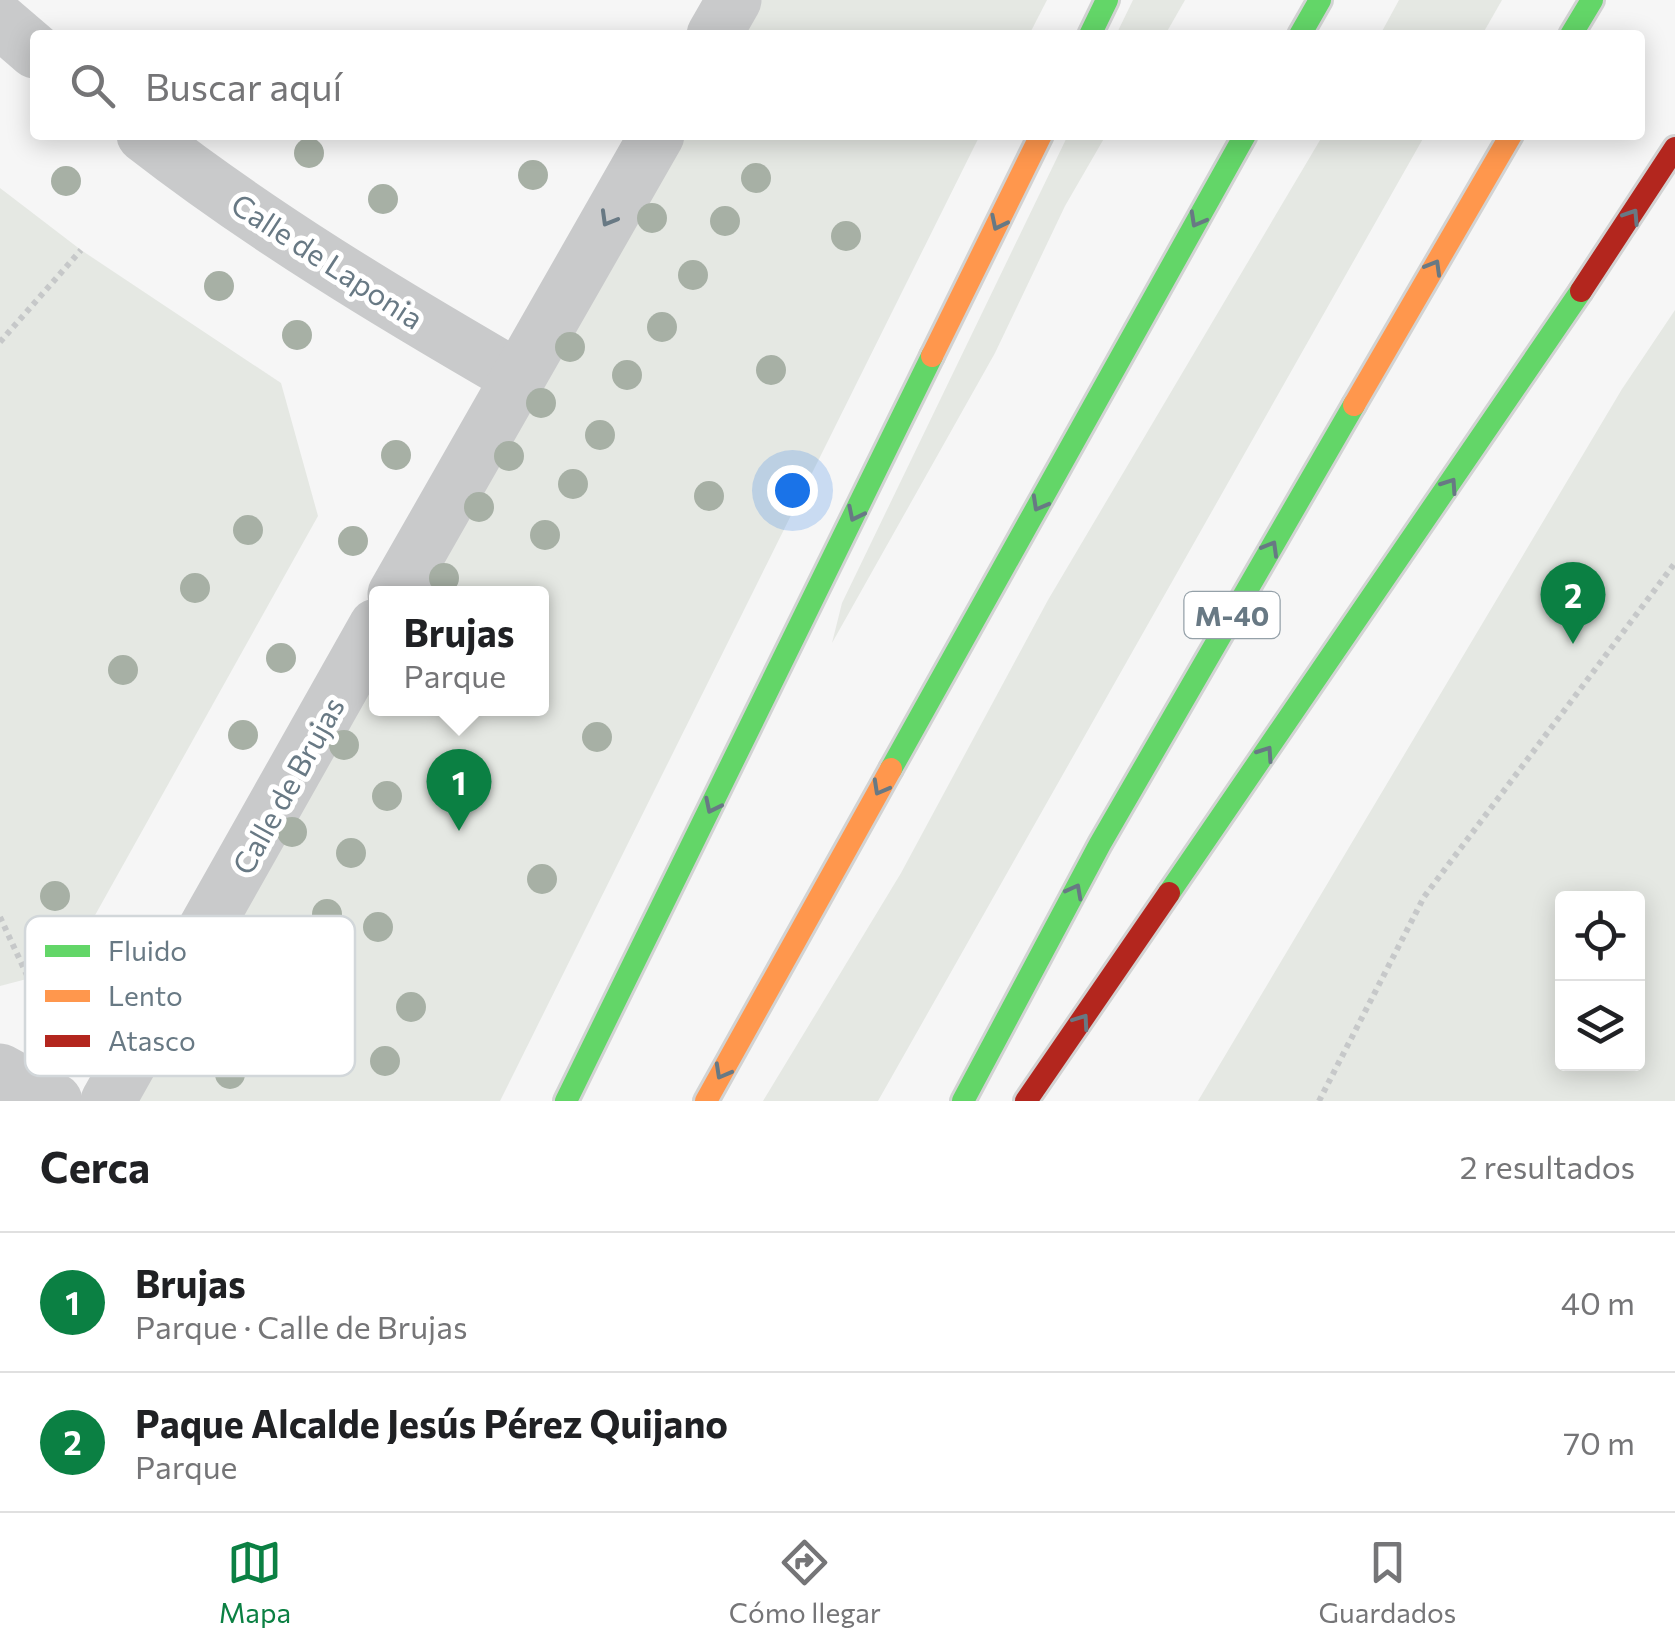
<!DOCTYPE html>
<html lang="es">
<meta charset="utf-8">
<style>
:root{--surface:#fff;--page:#f6f6f6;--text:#202124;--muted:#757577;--line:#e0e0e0;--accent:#0b8043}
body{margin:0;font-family:Commissioner,sans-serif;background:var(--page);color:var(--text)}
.controls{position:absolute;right:30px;bottom:30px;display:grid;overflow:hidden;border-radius:10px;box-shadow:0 5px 25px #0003}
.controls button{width:90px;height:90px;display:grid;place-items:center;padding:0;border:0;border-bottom:2px solid var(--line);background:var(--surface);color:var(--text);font:50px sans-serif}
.you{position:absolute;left:792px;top:490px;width:35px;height:35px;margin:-25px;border:8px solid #fff;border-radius:50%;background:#1a73e8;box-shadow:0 0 0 15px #1a73e833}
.badge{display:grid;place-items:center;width:65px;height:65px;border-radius:50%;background:var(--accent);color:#fff;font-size:32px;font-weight:700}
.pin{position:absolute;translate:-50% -82px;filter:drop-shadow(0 2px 5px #0008)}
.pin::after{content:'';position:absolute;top:52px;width:35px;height:30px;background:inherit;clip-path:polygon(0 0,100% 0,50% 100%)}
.popup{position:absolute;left:369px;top:586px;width:180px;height:130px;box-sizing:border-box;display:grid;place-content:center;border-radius:10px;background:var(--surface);filter:drop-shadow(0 2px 8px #0005);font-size:32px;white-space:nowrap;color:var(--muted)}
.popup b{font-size:38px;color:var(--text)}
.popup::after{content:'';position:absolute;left:50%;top:100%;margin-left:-20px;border:20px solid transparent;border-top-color:var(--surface)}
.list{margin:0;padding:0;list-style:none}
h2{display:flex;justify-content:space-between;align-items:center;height:130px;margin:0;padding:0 40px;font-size:42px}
h2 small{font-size:32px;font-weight:400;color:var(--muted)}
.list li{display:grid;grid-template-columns:65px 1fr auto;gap:30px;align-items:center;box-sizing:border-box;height:140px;padding:0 40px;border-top:2px solid var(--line)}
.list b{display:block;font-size:38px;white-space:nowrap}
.list p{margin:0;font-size:32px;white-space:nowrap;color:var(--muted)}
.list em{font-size:32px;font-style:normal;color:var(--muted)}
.icon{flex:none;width:55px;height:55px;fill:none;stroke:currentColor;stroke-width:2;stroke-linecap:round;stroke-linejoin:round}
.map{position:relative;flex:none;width:1675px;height:1101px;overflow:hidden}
.search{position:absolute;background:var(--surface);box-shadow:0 5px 25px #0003;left:30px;right:30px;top:30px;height:110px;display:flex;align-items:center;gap:25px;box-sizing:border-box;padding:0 35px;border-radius:10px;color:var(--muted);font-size:38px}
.sheet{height:410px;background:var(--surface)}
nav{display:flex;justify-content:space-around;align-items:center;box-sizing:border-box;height:140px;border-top:2px solid var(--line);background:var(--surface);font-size:28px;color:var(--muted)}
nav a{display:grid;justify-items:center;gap:5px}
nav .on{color:var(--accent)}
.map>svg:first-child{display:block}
.green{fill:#e5e8e3;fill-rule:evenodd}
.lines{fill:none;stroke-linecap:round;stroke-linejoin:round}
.fast-casing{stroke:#d2d3d3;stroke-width:28}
.slow-casing{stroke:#d2d3d3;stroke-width:28}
.jam-casing{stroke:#d2d3d3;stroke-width:28}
.path{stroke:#c6c8c9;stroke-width:6;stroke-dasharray:5 5;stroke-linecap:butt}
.street{stroke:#c9cacb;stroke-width:55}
.fast{stroke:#63d668;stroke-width:22}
.slow{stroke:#ff974d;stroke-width:22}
.jam{stroke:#b3261e;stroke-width:22}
.tree{fill:#a7b0a5}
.oneway{stroke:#687984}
.labels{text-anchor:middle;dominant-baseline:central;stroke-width:10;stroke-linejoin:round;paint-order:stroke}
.shield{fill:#fff;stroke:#95a1a9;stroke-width:2.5}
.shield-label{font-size:28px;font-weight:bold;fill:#687984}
.street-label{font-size:30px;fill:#687984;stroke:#fff}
.key{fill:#fff;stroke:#d2d7da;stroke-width:2.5}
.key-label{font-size:28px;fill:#687984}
</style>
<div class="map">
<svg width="1675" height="1101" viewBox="0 0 1675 1101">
<rect width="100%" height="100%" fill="#f6f6f6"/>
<g class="green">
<path d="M761,0H1047L1029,35H741Z"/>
<path d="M1133,0H1185L1165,35H1116Z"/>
<path d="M1399,0H1502L1482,35H1380Z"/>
<path d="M683,135H980L500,1101H128L376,670V708H542V594L420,593Z"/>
<path d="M1068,135H1106L1065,206L995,353L832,643L842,603Z"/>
<path d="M1323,135H1425L878,1101H763L901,873L1048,600Z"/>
<path d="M0,188L81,250L281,383L318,516L65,969L0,986Z"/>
<path d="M1675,310V1101H1198L1622,389ZM1562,898H1638V1064H1562Z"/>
</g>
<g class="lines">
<g class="fast-casing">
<g id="fast">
<path d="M1090,35L1107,0"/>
<path d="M1300,35L1320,0"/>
<path d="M1571,35L1592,0"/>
<path d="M891,769L1245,135"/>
<path d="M1169,893L1581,291"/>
<path d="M566,1101L932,356"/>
<path d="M963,1101L1100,844L1354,405"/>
</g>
</g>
<g class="slow-casing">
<g id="slow">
<path d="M932,356L1041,135"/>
<path d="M1354,405L1511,135"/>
<path d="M706,1101L891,769"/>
</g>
</g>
<g class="jam-casing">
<g id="jam">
<path d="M1581,291L1675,148"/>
<path d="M1026,1101L1169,893"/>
</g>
</g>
<g class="path">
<path d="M0,342L81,250"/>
<path d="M0,917L45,1014"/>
<path d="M1319,1101L1424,897L1675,563"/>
</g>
<g class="street">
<path d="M0,21L35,51"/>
<path d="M714,35L734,0"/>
<path d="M144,135C261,226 389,303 517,377"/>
<path d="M395,594L657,135"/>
<path d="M0,1071L55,1101"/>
<path d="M108,1101L376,626"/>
</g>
<use href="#fast" class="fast"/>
<use href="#slow" class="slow"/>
<use href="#jam" class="jam"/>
</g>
<g class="tree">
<circle cx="309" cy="153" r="15"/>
<circle cx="533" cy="175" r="15"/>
<circle cx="756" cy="178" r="15"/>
<circle cx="66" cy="181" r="15"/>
<circle cx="383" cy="199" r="15"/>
<circle cx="652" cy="218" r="15"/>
<circle cx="725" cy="221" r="15"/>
<circle cx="846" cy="236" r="15"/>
<circle cx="693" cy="275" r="15"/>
<circle cx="219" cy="286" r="15"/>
<circle cx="662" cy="327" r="15"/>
<circle cx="297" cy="335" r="15"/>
<circle cx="570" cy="347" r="15"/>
<circle cx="771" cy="370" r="15"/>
<circle cx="627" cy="375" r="15"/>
<circle cx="541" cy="403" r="15"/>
<circle cx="600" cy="435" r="15"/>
<circle cx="396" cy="455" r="15"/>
<circle cx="509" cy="456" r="15"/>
<circle cx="573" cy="484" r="15"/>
<circle cx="709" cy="496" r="15"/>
<circle cx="479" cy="507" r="15"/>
<circle cx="248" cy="530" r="15"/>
<circle cx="545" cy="535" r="15"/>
<circle cx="353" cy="541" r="15"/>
<circle cx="444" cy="578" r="15"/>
<circle cx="195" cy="588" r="15"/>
<circle cx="281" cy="658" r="15"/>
<circle cx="123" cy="670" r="15"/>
<circle cx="243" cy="735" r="15"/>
<circle cx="597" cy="737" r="15"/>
<circle cx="344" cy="745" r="15"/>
<circle cx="387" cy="796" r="15"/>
<circle cx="292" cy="832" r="15"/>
<circle cx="351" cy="853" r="15"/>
<circle cx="542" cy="879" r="15"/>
<circle cx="55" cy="896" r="15"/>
<circle cx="327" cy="914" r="15"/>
<circle cx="378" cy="927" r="15"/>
<circle cx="123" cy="941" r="15"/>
<circle cx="294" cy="967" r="15"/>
<circle cx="411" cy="1007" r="15"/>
<circle cx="260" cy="1018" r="15"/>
<circle cx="385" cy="1061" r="15"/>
<circle cx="230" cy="1074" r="15"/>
</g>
<defs><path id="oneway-chevron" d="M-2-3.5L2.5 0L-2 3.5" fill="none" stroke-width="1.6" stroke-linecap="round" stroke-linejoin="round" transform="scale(2.5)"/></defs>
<g class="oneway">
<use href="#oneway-chevron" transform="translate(1632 216) rotate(-57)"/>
<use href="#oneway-chevron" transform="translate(608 219) rotate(120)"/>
<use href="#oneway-chevron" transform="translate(1197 220) rotate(119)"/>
<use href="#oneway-chevron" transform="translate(998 223) rotate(116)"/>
<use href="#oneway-chevron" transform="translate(1434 267) rotate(-60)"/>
<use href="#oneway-chevron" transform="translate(1450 485) rotate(-56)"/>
<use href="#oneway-chevron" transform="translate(1039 504) rotate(119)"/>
<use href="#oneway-chevron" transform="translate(855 514) rotate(116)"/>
<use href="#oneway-chevron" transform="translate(1271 548) rotate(-60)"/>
<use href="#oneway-chevron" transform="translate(1266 753) rotate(-56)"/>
<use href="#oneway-chevron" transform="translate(880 788) rotate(119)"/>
<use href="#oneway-chevron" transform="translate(712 806) rotate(116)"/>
<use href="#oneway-chevron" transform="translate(1075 891) rotate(-62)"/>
<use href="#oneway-chevron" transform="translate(1082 1021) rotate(-55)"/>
<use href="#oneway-chevron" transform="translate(722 1072) rotate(119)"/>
</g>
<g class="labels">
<rect class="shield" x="1184.5" y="592" width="95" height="46" rx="8"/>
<g class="shield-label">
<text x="1232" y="615">M-40</text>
</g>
<g class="street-label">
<text transform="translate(328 260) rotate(33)">Calle de Laponia</text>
<text transform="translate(287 785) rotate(-61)">Calle de Brujas</text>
</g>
</g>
<rect x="25" y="916" width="330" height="160" rx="15" class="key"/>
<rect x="45" y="945" width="45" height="12" fill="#63d668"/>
<rect x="45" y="990" width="45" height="12" fill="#ff974d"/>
<rect x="45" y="1035" width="45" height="12" fill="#b3261e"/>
<g class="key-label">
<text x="108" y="961">Fluido</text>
<text x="108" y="1006">Lento</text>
<text x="108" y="1051">Atasco</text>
</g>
</svg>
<div class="controls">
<button><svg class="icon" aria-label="locate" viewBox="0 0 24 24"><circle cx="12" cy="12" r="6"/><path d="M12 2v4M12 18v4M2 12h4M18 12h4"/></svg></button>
<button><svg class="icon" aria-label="layers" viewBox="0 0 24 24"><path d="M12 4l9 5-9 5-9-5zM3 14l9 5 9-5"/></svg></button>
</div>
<div class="you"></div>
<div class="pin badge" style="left:459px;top:831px">1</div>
<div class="popup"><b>Brujas</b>Parque</div>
<div class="pin badge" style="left:1573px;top:644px">2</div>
<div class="search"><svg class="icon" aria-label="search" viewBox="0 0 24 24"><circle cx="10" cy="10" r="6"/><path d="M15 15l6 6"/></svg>Buscar aquí</div>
</div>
<section class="sheet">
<h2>Cerca<small>2 resultados</small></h2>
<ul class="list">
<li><span class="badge">1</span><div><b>Brujas</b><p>Parque · Calle de Brujas</p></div><em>40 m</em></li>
<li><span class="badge">2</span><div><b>Paque Alcalde Jesús Pérez Quijano</b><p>Parque</p></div><em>70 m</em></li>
</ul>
</section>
<nav>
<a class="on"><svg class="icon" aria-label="map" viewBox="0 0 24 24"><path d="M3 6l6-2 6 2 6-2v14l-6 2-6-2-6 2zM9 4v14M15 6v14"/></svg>Mapa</a>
<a><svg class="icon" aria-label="directions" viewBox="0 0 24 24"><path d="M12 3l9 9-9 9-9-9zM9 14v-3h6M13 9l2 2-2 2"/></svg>Cómo llegar</a>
<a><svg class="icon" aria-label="saved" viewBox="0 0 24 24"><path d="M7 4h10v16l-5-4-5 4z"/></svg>Guardados</a>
</nav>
